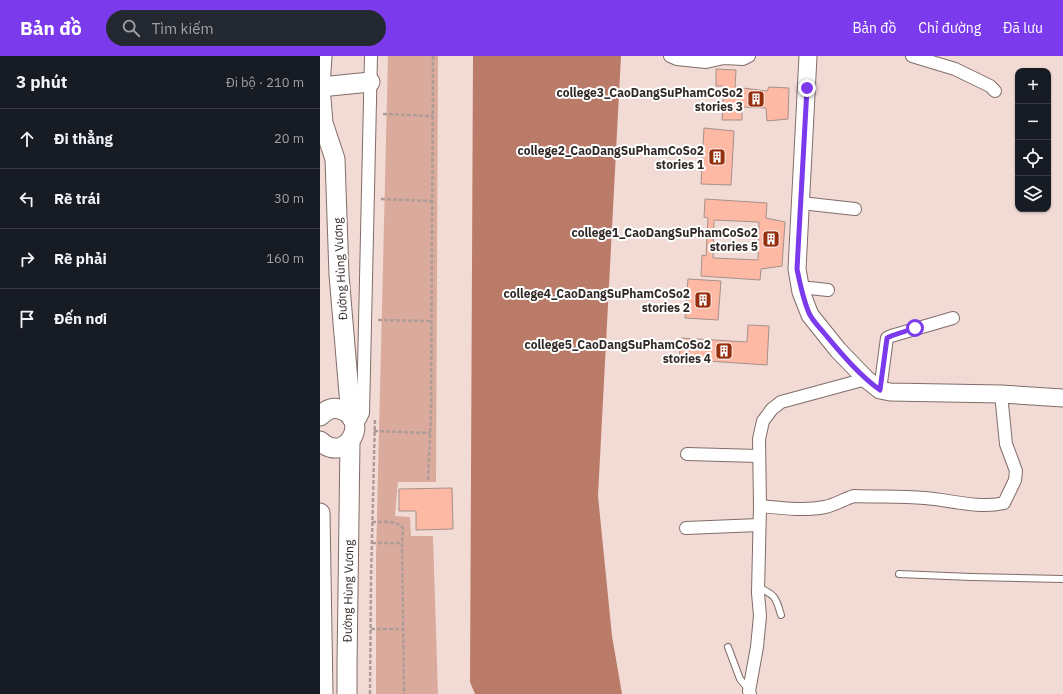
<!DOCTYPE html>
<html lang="vi">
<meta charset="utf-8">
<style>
:root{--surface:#171b24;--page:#242831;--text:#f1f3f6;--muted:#9ea1a6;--line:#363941;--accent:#7c3aed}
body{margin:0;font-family:"IBM Plex Sans",sans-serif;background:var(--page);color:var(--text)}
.controls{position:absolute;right:12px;top:12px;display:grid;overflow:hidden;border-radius:8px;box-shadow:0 1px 3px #0004}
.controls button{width:36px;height:36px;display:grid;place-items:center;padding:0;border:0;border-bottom:1px solid var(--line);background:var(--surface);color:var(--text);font:20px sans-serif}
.stop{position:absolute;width:12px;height:12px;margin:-9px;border:3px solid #7c3aed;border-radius:50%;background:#fff}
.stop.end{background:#7c3aed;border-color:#fff;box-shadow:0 1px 4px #0008}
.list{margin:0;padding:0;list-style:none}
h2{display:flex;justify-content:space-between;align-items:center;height:52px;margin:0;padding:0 16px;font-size:17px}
h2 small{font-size:13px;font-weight:400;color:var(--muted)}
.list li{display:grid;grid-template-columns:26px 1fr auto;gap:12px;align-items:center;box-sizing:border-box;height:60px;padding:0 16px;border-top:1px solid var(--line)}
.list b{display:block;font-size:15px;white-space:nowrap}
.list em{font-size:13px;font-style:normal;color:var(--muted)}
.icon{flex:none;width:22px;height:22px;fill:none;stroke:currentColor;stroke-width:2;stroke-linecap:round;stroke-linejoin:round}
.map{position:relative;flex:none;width:743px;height:638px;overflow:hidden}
header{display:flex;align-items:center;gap:24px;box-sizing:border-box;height:56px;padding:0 20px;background:var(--accent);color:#fff}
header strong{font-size:19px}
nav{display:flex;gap:22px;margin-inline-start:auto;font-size:14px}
.search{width:280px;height:36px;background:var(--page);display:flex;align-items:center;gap:10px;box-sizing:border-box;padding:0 14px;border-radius:22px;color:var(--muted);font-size:15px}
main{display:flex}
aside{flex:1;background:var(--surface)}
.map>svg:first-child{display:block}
.green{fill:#daaa9c}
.water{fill:#bb7b69}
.building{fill:#feb9a5;stroke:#a5908a;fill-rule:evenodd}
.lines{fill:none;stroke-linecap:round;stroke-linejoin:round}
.lane-casing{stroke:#816d68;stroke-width:8}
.street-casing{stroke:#816d68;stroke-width:14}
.secondary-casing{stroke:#816d68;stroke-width:19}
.primary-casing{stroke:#816d68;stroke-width:21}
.path{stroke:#ae9c97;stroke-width:2.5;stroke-dasharray:4 2;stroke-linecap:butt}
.lane{stroke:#fff;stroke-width:6}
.street{stroke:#fff;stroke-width:12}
.secondary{stroke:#fff;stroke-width:17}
.primary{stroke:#fff;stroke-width:19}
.route{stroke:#7c3aed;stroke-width:5}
.labels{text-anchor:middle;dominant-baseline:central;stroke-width:4;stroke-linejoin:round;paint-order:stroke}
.poi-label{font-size:12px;font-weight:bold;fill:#302825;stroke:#fff;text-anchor:end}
.street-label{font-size:12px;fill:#302825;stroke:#fff}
</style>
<header>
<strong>Bản đồ</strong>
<div class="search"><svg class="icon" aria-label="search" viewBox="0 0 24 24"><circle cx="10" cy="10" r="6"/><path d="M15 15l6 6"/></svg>Tìm kiếm</div>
<nav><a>Bản đồ</a><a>Chỉ đường</a><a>Đã lưu</a></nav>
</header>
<main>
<aside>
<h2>3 phút<small>Đi bộ · 210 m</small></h2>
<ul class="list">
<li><svg class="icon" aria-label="ahead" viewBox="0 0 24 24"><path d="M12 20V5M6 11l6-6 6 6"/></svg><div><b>Đi thẳng</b></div><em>20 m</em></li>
<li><svg class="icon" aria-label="left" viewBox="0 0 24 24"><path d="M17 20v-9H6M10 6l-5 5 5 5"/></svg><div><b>Rẽ trái</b></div><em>30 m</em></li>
<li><svg class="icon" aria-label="right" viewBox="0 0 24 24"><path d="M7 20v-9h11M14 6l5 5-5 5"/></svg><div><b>Rẽ phải</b></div><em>160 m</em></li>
<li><svg class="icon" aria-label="arrive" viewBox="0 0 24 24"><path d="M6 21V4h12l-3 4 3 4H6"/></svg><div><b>Đến nơi</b></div></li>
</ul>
</aside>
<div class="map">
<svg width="743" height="638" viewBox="0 0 743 638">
<rect width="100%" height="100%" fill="#f2dbd5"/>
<path class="green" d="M68,0H118L116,426H78L75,460L90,461L91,480H113L118,638H56V501Z"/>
<path class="water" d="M153,0H301L278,440L292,580L302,638H155L150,626Z"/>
<g class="building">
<path d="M396,13L416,14L415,31L447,35L449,31L469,32L468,63L447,65L446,52L422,51V64H402L404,30H396Z"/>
<path d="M384,72L414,75L411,129L381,128Z"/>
<path d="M385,143L447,147L446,162L465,166L462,210L441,213L440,224L381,220L382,199L386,200L388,162L384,161ZM394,164L439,166L438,204L393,202Z"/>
<path d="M368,223L401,225L398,264L365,262Z"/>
<path d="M428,269L449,270L447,309L359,303L361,282L427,286Z"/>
<path d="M132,432L133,473L96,474V455H79V433Z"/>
</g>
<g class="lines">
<g class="lane-casing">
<g id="lane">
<path d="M579,518L651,521L743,523"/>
<path d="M438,531C455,539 456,541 461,559"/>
<path d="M408,591L420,623L429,634"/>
</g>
</g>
<g class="street-casing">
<g id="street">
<path d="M350,0L357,3L386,6L404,2L423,3L429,0"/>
<path d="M592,0L635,13L670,30L675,35"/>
<path d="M481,147L535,153"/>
<path d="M480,231L508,234"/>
<path d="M560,334L567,282L571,280L633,262"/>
<path d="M35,370L40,363L43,357L51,0"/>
<path d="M367,398L438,400"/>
<path d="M440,450C461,452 484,455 505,451C515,449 524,443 534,440C558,441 581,440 605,442C631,444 658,453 684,447L695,424L696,415L686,388L681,338"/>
<path d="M366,472L439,469"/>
<path d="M430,638L429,635L437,591L440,560L438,537L440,450L439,383L443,365L452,353L461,346L546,323"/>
</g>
</g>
<g class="secondary-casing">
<path id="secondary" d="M488,0L477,213L481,236L490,259L518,294L546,323L560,334L570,336L681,338L743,342"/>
</g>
<g class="primary-casing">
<g id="primary">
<path d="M2,0L0,31L3,67L15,103L19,219L31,361"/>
<path d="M0,31L50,26"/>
<path d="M0,360C5,355 12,351 19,353C52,361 27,410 0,385"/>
<path d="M0,457L3,638"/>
<path d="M27,638V610L30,385"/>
</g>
</g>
<g class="path">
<path d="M63,58L113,60"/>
<path d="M61,143L112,145"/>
<path d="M58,264L111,265"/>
<path d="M54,375L110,377"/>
<path d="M108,424L111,360L113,0"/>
<path d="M52,466C63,466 76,464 83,472L82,487L84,638"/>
<path d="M52,487H82"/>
<path d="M51,573H83"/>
<path d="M50,638L51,523L55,362"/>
</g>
<use href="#lane" class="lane"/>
<use href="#street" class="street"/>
<use href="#secondary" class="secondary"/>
<use href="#primary" class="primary"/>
</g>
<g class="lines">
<path class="route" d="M487,32L477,213C480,228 483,243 489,257C492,264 499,271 504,277C521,297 538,318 560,334L567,282L571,280L595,272"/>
</g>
<defs>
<g id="building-square" transform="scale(0.9)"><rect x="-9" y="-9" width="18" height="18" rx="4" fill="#962f0e" stroke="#fff"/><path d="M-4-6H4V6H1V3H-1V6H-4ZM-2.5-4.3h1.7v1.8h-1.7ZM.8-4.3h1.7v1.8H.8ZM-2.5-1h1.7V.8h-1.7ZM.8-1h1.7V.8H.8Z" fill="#fff"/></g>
</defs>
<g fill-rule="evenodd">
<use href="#building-square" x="436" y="43"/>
<use href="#building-square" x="397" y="101"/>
<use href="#building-square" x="451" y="183"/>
<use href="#building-square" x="383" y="244"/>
<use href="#building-square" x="404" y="295"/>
</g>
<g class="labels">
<g class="poi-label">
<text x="423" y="36">college3_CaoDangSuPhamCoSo2<tspan x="423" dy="14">stories 3</tspan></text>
<text x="384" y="94">college2_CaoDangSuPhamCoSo2<tspan x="384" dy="14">stories 1</tspan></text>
<text x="438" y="176">college1_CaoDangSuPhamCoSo2<tspan x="438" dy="14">stories 5</tspan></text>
<text x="370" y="237">college4_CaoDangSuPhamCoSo2<tspan x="370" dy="14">stories 2</tspan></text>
<text x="391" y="288">college5_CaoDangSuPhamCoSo2<tspan x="391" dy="14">stories 4</tspan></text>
</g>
<g class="street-label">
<text transform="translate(20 213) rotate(-93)">Đường Hùng Vương</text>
<text transform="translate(28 535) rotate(-89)">Đường Hùng Vương</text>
</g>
</g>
</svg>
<div class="controls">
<button>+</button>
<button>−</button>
<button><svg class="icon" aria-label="locate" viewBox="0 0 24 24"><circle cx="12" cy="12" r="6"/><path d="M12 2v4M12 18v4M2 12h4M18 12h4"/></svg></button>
<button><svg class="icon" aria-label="layers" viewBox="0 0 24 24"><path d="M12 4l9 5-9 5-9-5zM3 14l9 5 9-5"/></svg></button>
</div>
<div class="stop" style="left:595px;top:272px"></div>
<div class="stop end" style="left:487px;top:32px"></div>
</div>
</main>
